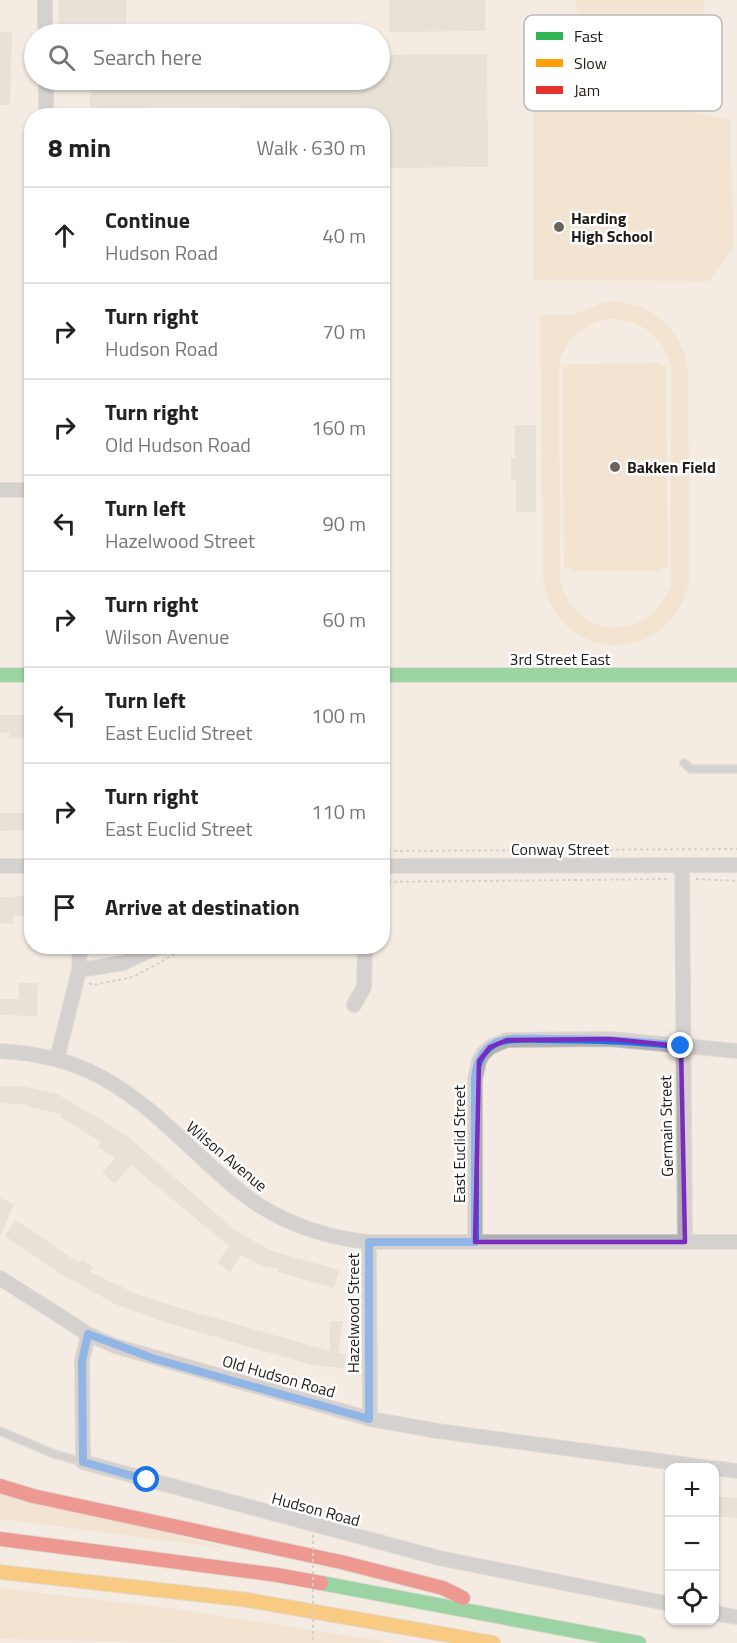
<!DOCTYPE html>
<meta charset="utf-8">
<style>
:root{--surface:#fff;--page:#f6f6f6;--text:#222;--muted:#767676;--line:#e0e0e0}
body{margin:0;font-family:"Titillium Web",sans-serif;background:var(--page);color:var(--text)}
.controls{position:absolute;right:18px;bottom:18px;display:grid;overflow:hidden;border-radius:12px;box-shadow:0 2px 4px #0004}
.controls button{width:54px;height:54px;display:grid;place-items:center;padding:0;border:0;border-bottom:2px solid var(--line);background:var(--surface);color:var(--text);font:30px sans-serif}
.stop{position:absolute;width:18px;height:18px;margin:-14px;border:4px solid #1a73e8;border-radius:50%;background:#fff}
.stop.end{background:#1a73e8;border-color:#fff;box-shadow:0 2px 6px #0008}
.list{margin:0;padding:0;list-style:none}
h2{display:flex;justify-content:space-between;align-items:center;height:78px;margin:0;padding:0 24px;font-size:26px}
h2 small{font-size:20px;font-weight:400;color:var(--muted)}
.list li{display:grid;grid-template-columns:39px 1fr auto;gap:18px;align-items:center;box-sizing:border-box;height:96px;padding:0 24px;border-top:2px solid var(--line)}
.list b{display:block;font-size:22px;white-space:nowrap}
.list p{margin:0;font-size:20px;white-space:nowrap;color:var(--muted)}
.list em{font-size:20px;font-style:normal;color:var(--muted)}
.icon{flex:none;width:33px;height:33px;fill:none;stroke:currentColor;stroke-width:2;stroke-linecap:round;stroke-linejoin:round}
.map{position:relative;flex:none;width:737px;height:1643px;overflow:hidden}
.search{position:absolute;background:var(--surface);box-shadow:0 2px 4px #0004;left:24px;top:24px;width:366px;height:66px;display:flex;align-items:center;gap:15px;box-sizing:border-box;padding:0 21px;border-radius:33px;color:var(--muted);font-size:22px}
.panel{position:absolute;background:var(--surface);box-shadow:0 2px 4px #0004;left:24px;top:108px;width:366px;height:846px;border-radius:24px}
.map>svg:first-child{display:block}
.green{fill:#f2d9bc;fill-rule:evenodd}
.building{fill:#d8d2ca}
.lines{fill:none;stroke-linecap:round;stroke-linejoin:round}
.lane-casing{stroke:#ccc6c0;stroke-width:10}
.street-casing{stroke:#ccc6c0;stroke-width:16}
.fast-casing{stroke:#ccc6c0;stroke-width:16}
.slow-casing{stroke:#ccc6c0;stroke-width:16}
.jam-casing{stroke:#ccc6c0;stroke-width:16}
.path{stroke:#b1aeae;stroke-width:2;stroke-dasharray:3 3;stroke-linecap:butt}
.lane{stroke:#afafb6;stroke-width:7}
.street{stroke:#afafb6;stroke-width:14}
.fast{stroke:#30b455;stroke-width:14}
.slow{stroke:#ff9f0a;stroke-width:14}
.jam{stroke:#e5322d;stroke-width:14}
.path-bridge{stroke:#b1aeae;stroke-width:2;stroke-dasharray:3 3;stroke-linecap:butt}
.route{stroke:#1a73e8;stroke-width:8}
.marked{fill:none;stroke:#7b2cbf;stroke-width:4.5;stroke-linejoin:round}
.poi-dot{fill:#6a645d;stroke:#fff;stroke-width:2}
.labels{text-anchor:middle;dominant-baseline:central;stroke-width:5;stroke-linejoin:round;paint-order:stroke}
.poi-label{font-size:16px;font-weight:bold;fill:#201b15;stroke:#fff;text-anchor:start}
.street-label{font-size:16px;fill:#201b15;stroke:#fff}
.key{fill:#fff;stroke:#bcbbb9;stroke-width:1.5}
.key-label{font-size:16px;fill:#201b15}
</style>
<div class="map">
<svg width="737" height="1643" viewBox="0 0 737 1643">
<rect width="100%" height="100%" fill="#f4ece3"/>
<g class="green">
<path d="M575,0H704L703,90C688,90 672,91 657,88C614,81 579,44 575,0Z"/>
<path d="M549,81L730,120L734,247L710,281L534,280V95Z"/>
<path d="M604,302C648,298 684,327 688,372L690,576C677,666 558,669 543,579L540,315H572ZM609,319C642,319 667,338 671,371V585C650,644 572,641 560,578L559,366C564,340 583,323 609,319Z"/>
<path d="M661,363V366H666L668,567H662V571H570V568H564L562,367H568V364Z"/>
<path d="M0,1491L231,1549L0,1519Z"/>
<path d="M0,1588L169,1608L396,1643H199L0,1639Z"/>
</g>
<g class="building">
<rect x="59" y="0" width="67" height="34"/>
<path d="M389,0H485V31L389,32Z"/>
<path d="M0,32H12L10,105H0Z"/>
<path d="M487,54L488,167L382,168V116H240V107H149V116H97V106L90,107V80H380V55Z"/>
<path d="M515,425H536V512H516V480H511V458H515Z"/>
<path d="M0,715H32V738L9,739V732L0,733Z"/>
<path d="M0,813H32V830L0,831Z"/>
<path d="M32,896V916H13V924L0,923V897Z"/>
<path d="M19,983H38L37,1016L0,1015V999H19Z"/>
<path d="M0,1086H22L57,1094L102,1120L127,1136L236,1231L272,1251L339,1270L334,1288L278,1272L279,1269L260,1265L241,1255L230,1272L217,1263L229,1246L142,1174L131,1165L115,1184L102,1173L115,1158L98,1147L101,1142L60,1117L62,1114L29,1107L30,1105L0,1103Z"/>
<path d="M0,1198L14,1204L0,1237Z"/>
<path d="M16,1220L79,1263L82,1259L93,1267L90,1272L139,1295L173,1306L330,1351V1321H343L338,1353L346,1354L344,1368L311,1365L288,1358L164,1322L115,1304L59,1273L5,1236Z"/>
<path d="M714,1496L737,1498V1518L714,1516Z"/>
</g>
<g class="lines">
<g class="lane-casing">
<g id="lane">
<path d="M684,763L691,769H737"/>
<path d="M0,1431L54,1454L83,1462"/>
</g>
</g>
<g class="street-casing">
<g id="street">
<path d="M45,0V34"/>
<path d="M46,80V116"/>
<path d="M0,490H32"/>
<path d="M682,865L685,1242"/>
<path d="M0,866H32"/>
<path d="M382,866L737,865"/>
<path d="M79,970L123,963L160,946"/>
<path d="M354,1005L364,987L365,946"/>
<path d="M0,1051C35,1053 70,1060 101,1077C161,1109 202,1166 257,1204C291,1226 329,1238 369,1242H737"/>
<path d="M57,1059L79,970L80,946"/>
<path d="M369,1242L370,1419"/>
<path d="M475,1242V1079L479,1061L483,1054L490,1047L507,1040L610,1039L737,1051"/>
<path d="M0,1278L88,1334L115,1346L370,1419L438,1431L712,1468"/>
<path d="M88,1334L82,1361L83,1462L439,1558L670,1604"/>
<path d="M714,1468L737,1471"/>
<path d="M714,1613L737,1617"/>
</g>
</g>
<g class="fast-casing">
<g id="fast">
<path d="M0,675H32"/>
<path d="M382,675H737"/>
<path d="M321,1583L639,1643"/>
</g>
</g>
<g class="slow-casing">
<path id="slow" d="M0,1572L248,1600L493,1643"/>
</g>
<g class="jam-casing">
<g id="jam">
<path d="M0,1486L33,1496L341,1562L443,1588L463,1598"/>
<path d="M0,1539L277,1575L321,1583"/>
</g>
</g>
<g class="path">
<path d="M382,851L737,849"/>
<path d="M696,879L737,881"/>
<path d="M382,882L668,879"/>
<path d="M93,953L124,946"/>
<path d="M89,983L93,985L133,977L190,946"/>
</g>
<use href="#lane" class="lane"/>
<use href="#street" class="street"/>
<use href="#fast" class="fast"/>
<use href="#slow" class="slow"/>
<use href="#jam" class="jam"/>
<path class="path-bridge" d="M313,1535V1643"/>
</g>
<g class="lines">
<path class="route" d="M147,1480L83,1462L82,1361L88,1334L155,1359L369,1419V1242H475V1079C476,1064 482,1049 498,1042C511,1037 529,1039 543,1039C590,1039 635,1040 681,1046"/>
</g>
<path d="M0 0H737V1643H0ZM610,1039L681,1046L685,1242H475L479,1061L490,1047L507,1040Z" fill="#f4ece3" fill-opacity=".55" fill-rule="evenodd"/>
<path class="marked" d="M610,1039L681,1046L685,1242H475L479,1061L490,1047L507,1040Z"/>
<g class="poi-dot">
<circle cx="559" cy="227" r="6"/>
<circle cx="615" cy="467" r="6"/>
</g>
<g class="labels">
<g class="poi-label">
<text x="571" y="218">Harding<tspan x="571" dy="18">High School</tspan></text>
<text x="627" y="467">Bakken Field</text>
</g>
<g class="street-label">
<text x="560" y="659">3rd Street East</text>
<text x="560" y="849">Conway Street</text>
<text transform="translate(666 1126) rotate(-91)">Germain Street</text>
<text transform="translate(459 1144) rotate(-90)">East Euclid Street</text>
<text transform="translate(227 1156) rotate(40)">Wilson Avenue</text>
<text transform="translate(353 1313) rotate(-90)">Hazelwood Street</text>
<text transform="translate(279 1376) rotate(16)">Old Hudson Road</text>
<text transform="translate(316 1509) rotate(15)">Hudson Road</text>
</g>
</g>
<rect x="524" y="15" width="198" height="96" rx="9" class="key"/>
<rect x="536" y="32" width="27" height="8" fill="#30b455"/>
<rect x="536" y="59" width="27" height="8" fill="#ff9f0a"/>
<rect x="536" y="86" width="27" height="8" fill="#e5322d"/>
<g class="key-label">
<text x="574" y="42">Fast</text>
<text x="574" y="69">Slow</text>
<text x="574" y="96">Jam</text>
</g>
</svg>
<div class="controls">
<button>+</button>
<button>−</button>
<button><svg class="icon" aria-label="locate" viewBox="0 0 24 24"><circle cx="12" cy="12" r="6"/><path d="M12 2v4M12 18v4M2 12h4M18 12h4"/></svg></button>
</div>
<div class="stop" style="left:147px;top:1480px"></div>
<div class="stop end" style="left:681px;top:1046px"></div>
<div class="search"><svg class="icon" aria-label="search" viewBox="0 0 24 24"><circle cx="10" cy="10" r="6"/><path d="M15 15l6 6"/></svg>Search here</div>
<section class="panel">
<h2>8 min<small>Walk · 630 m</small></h2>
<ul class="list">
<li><svg class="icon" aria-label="ahead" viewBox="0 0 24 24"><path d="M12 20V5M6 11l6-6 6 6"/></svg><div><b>Continue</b><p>Hudson Road</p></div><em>40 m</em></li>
<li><svg class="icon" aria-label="right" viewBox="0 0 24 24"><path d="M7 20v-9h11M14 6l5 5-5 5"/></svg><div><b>Turn right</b><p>Hudson Road</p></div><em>70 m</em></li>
<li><svg class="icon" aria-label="right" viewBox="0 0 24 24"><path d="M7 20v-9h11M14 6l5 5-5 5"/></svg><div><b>Turn right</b><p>Old Hudson Road</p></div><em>160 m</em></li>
<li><svg class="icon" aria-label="left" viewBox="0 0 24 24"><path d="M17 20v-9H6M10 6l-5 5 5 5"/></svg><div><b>Turn left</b><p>Hazelwood Street</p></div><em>90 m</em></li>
<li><svg class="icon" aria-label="right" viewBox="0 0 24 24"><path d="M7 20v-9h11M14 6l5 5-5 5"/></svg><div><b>Turn right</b><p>Wilson Avenue</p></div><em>60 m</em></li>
<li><svg class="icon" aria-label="left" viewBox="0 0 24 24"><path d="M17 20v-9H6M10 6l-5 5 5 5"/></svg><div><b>Turn left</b><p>East Euclid Street</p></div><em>100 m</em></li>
<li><svg class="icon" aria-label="right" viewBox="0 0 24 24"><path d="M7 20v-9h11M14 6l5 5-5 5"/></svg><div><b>Turn right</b><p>East Euclid Street</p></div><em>110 m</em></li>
<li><svg class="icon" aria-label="arrive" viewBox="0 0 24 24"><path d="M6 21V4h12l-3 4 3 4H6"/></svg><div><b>Arrive at destination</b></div></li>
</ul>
</section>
</div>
